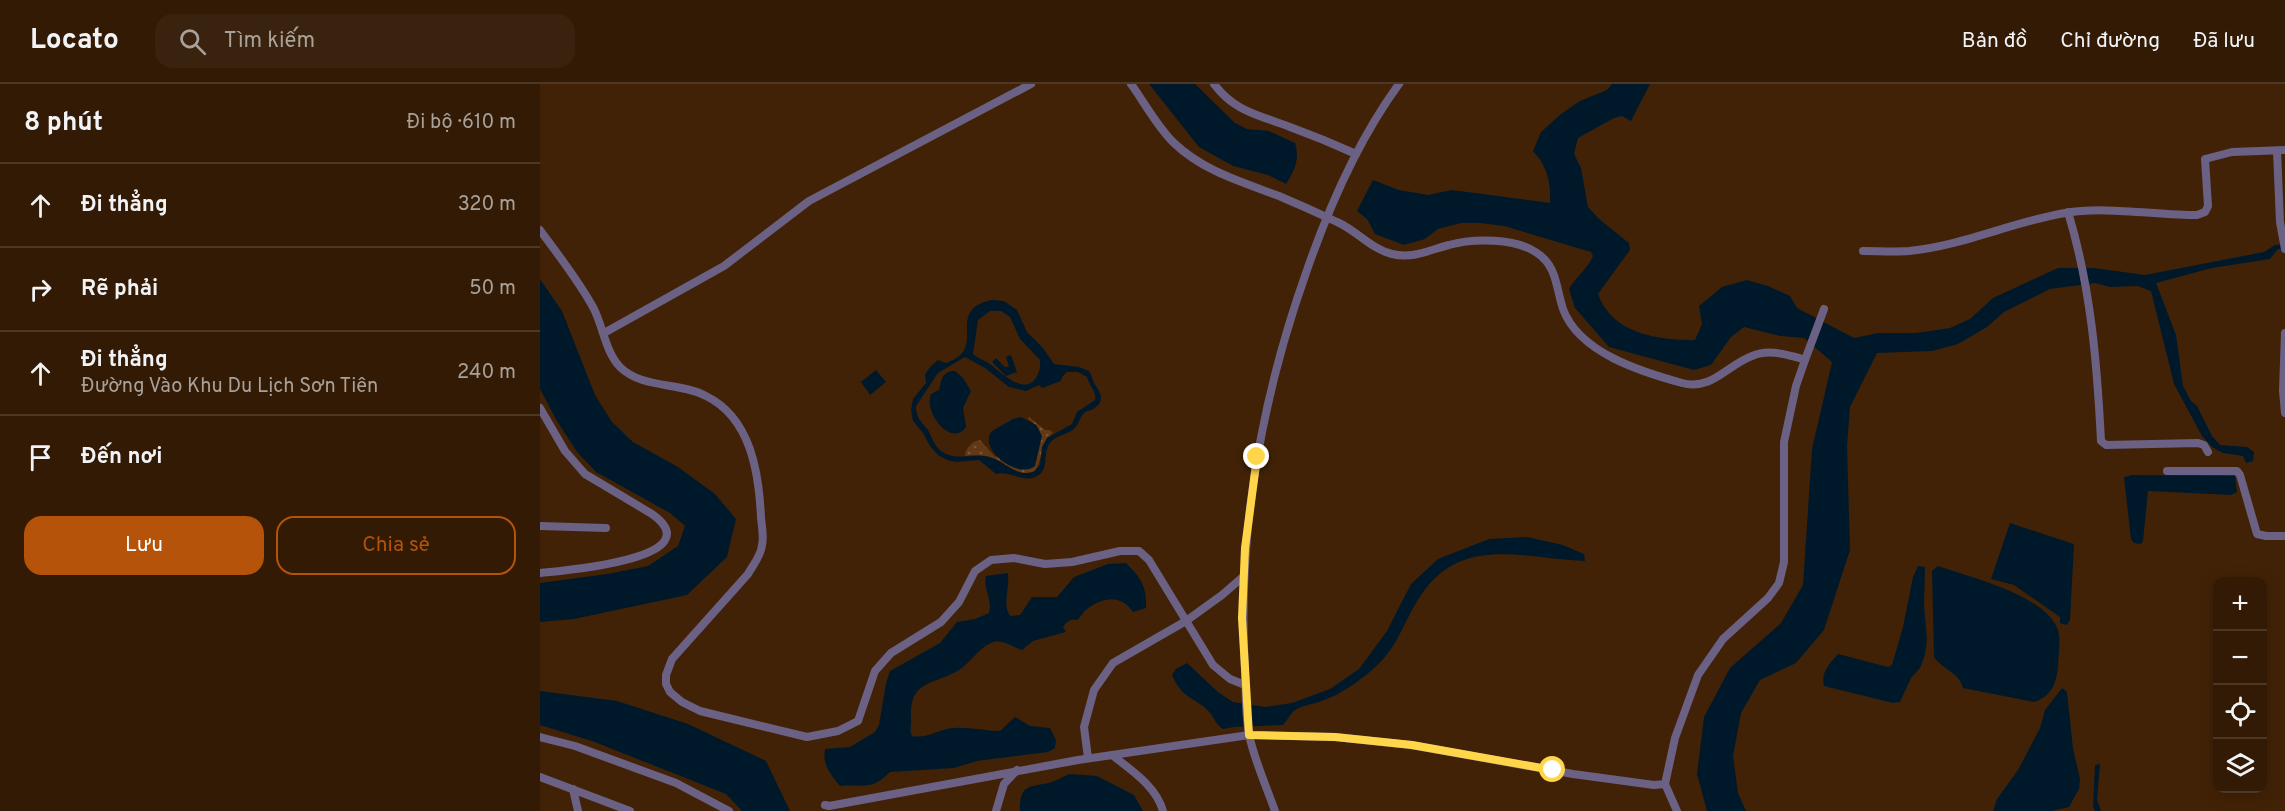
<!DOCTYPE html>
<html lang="vi">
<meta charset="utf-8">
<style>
:root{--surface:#321a04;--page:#3a230e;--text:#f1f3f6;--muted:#a8a19a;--line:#4d3826;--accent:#b45309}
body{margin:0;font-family:Overpass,sans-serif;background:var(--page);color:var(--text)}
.controls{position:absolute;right:18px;bottom:18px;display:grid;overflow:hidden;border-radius:12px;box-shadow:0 3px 15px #0003}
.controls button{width:54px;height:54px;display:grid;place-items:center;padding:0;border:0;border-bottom:2px solid var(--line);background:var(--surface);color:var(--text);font:30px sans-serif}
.stop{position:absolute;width:18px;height:18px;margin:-14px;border:4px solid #ffd54a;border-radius:50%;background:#fff}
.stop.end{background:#ffd54a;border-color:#fff;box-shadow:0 2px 6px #0008}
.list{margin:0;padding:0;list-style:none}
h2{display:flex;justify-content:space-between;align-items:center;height:78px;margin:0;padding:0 24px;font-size:26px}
h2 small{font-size:20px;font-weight:400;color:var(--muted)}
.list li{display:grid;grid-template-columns:39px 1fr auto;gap:18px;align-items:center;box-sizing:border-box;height:84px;padding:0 24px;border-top:2px solid var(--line)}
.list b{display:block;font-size:22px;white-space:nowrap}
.list p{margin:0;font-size:20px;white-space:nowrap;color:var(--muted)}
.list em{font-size:20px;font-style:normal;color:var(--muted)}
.actions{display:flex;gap:12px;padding:18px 24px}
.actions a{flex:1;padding:14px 0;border:2px solid var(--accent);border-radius:18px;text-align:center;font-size:21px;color:var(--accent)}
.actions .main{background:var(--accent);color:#fff}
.icon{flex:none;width:33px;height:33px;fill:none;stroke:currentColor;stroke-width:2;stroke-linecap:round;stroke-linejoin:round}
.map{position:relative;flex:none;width:1745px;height:727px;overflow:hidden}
header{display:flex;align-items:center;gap:36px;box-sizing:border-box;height:84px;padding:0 30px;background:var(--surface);border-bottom:2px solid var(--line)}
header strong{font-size:28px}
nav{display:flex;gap:33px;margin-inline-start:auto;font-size:21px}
.search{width:420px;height:54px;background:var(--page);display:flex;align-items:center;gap:15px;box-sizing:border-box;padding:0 21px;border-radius:18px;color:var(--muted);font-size:22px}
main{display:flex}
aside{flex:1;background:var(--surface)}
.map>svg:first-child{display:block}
.grass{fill:url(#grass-dots)}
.water{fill:#00192a;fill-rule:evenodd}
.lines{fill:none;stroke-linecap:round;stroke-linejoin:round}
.minor{stroke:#6b6184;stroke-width:8}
.route{stroke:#ffd54a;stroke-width:8}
</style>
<header>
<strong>Locato</strong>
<div class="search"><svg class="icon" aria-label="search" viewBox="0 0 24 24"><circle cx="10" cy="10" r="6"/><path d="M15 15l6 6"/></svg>Tìm kiếm</div>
<nav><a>Bản đồ</a><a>Chỉ đường</a><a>Đã lưu</a></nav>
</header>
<main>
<aside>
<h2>8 phút<small>Đi bộ · 610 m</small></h2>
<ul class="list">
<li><svg class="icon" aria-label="ahead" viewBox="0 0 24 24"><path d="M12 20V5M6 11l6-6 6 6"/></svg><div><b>Đi thẳng</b></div><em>320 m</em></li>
<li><svg class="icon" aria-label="right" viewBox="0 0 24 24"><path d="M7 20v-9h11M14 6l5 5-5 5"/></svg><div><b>Rẽ phải</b></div><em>50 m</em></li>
<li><svg class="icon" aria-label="ahead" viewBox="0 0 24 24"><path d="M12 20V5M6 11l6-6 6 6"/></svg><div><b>Đi thẳng</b><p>Đường Vào Khu Du Lịch Sơn Tiên</p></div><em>240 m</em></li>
<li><svg class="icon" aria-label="arrive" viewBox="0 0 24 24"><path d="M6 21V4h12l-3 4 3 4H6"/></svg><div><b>Đến nơi</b></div></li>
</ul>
<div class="actions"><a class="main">Lưu</a><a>Chia sẻ</a></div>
</aside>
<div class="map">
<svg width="1745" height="727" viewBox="0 0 1745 727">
<defs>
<pattern id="grass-dots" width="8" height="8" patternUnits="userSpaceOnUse" patternTransform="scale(1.5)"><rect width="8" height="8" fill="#633915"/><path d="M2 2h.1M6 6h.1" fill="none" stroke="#7a5535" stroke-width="1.8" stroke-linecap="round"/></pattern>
</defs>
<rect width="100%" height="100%" fill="#422206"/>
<path class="grass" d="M489,333L505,346H510L513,349L507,354L496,387C478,394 470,381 455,375C445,371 435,370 425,372C425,365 433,356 440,356L455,373L457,372L480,386L496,378C498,359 509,348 488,335Z"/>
<g class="water">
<path d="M609,0H655L695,39L707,45L729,47L755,59C760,75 755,86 746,100L728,91L693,82L659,63Z"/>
<path d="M1072,0H1110L1091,37L1082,32L1074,34L1038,54L1034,70L1041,84L1048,123L1059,135L1089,159L1090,166L1058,210C1072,250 1118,256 1155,256L1162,240L1159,222L1182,203L1207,196L1228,202L1250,212L1257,224L1314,254L1338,249H1376L1410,244L1430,235L1453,214L1518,184H1554L1605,191L1724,168L1735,161L1745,160V165H1738L1730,175L1672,184L1616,199L1636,251L1643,302L1651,317L1657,322L1672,352L1680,361L1707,363L1714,368L1713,377L1706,379L1703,372L1683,369L1672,363L1662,352L1634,300L1611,207L1598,202L1570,203L1555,199L1510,205L1464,228L1447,243L1418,260L1392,267L1337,269L1310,323L1307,362L1310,466L1284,546L1256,579L1220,596L1201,629L1193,672L1198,709L1206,727H1167L1157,690L1164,633L1190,584L1241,539L1263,501L1272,365L1292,278L1264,254L1240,252L1204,243L1191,253L1171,281L1154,286L1069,263L1035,224L1029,205C1036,193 1049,183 1053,172L1051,168L964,142L940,139H921L898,145L885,155L864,161L835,150L827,135L817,127L833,96L859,106L888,111L912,106L1010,119C1011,98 1007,82 993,67L1001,48L1021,30L1040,17L1067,6Z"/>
<path d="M0,195L22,227L55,311L72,338L93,358L138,383L175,410L196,435L187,473L147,511L34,535L0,538V499L67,490L108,482L138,462L145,442L130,429L56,388L37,368L17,337L0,305Z"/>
<path d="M451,216L464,217L477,226L487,248L503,264L514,280L539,283L549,287C552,291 552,295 554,299C559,307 566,315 556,323C552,327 548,326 544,329C539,334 539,341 534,345C527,351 516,351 510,359C502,369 510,386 497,392C483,400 470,386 456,390L439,376L416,378L407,376L398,371L390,362L383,349L373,337L371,326L373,315L386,299L385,290L391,282L398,276L406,279C411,277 418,274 422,269C436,252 412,225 451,216ZM450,227H461L470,233L480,255L500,276V284C491,318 464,291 450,280C445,276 438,275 433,270L438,236ZM425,273L445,284L469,303L486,307L499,301L502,304L521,297L522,293L527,288H538L547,293C549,302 557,308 555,316L537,328L532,340L507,354L502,363L500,381L493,388C475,393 466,378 450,373C432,368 411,380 397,363C393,358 391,351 388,346C381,337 376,334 376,322L398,289Z"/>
<path d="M471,271L477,288L466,292L452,278L456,274L465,283H469L466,273Z"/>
<path d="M336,286L346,298L330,311L321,298Z"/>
<path d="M415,287L423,294L431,307L423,324L426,343C412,364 383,329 391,310L399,306C402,296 401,287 415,287Z"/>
<path d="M481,333L496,341L502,352L495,382C478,396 437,365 452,347L473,335Z"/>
<path d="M1592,391L1695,392L1697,408L1691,411L1608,407L1603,457L1601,460L1594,459L1591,455L1584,393Z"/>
<path d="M1470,439L1534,460L1530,536L1527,541L1520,539V533L1474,501L1451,495Z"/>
<path d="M987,453L1023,461L1044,470L1045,477C984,475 922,450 881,511C867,531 860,556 844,574C831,589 803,610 784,616C776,620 761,621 754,627C750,630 747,637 743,641L694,643L683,645C676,641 675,635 671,630C657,613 643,617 632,591L636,585L647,579L678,608L693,618L725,623L752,619L790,605L819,585L847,547L871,500L898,475L949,455Z"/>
<path d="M586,479C601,494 607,502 606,524L593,528C581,510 563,513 547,525C543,528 541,533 537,536C530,535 527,537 523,543L526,548L493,557L482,566C472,563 462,554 451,559C439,564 430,579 419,586C395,601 369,595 371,634C372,640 369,645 372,652C389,655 400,644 415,644C430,643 445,647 460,647L475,633L490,642L510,644L516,656L515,664L508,668L437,677L414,684L350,688C332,707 323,700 300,702C291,691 282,681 285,665L310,663L335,648L339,641L346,599L350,587L400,559L417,538L435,535L449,529C453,515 443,506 446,492L468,489C470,503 462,520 470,532L480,531L492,513H517L534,493L568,480Z"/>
<path d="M1378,482L1385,483L1384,521L1387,556L1385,571L1380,584L1371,594L1360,618L1353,619L1284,602C1281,588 1289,580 1298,570L1348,583L1352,581L1363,543L1373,493Z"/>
<path d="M1398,482C1429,493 1506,511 1518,546C1521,557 1518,572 1518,583C1516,600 1511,613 1494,618L1423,604C1419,588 1403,586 1394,573L1392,487Z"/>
<path d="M1522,604L1527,608L1533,665L1540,695L1539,705L1529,723L1512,727H1453L1457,715L1478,686L1500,644L1505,626Z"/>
<path d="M0,607L77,617L148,640L226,677L250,727H202L186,710L52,657L0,641Z"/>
<path d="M1560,680L1557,716L1561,727H1555L1553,723L1555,681Z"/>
<path d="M530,690L557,692L594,711L603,727H480C479,697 493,704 512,698C518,696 523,692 530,690Z"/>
</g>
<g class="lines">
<g class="minor">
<path d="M674,0C695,28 719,31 750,43C772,51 794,60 816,70"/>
<path d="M1737,67L1740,138L1745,165"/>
<path d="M1528,128C1551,204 1557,279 1561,357L1566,361L1658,359L1664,361L1668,368"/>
<path d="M0,146C19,172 39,197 54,225C63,243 66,269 80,283C102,305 140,298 166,312C211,334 219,389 221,434C222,443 224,453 222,461C221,472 213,481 208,490L132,575L126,591V600L130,608L142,618L160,627L267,653L298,647L318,637L335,587L351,569L401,538L419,518L435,487L451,476L474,474L505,480L532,478L580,467H599L609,476L673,581L690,595L705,601"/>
<path d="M1323,167C1338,167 1354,168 1369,167C1422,162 1472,138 1525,129C1565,122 1615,131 1657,131L1665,128L1668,122L1665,75L1692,68L1745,66"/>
<path d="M64,249L184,182L269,117L491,0"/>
<path d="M1745,249L1743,307L1745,329"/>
<path d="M1265,276L1284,225"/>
<path d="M0,324L25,367L45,390L112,430C175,475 19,487 0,489"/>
<path d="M1627,387H1697L1700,391L1717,450L1726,452H1745"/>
<path d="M0,442L66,444"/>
<path d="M0,653L35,662L136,699L189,727"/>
<path d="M572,671C592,687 616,702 623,727"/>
<path d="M548,674L544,643L554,606L573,579L646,537L682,511L704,492"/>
<path d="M0,693L90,727"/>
<path d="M1125,700L1137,727"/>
<path d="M33,705L38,727"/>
<path d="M285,721L289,722L538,676L709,651L795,653L871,661L1033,690L1114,701L1125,700L1135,654L1158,591L1183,555L1228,514L1239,499L1244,478V358L1256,302L1265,276C1258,273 1250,272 1243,270C1233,268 1221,268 1212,272C1187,281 1172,307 1142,299C1102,288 1039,269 1023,225C1016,204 1017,182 997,169C976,154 933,154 909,161C889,166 873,175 852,170C831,165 816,146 797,138C778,129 758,120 739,112C702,98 663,87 634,59C618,44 604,18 591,0"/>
<path d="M456,727L464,700L477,686"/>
<path d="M735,727C727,704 713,673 709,650C705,629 706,607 705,586C697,449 721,315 767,186C790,120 818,56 859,0"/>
</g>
</g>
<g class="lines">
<path class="route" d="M717,373L705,464L702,534L709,651L795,653L872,661L1013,686"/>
</g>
</svg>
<div class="controls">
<button>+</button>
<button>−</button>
<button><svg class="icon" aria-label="locate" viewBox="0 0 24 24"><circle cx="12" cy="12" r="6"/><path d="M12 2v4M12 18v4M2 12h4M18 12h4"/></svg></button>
<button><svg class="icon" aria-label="layers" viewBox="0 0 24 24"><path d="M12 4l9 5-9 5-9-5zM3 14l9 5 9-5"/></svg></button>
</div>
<div class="stop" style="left:1013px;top:686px"></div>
<div class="stop end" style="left:717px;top:373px"></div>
</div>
</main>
